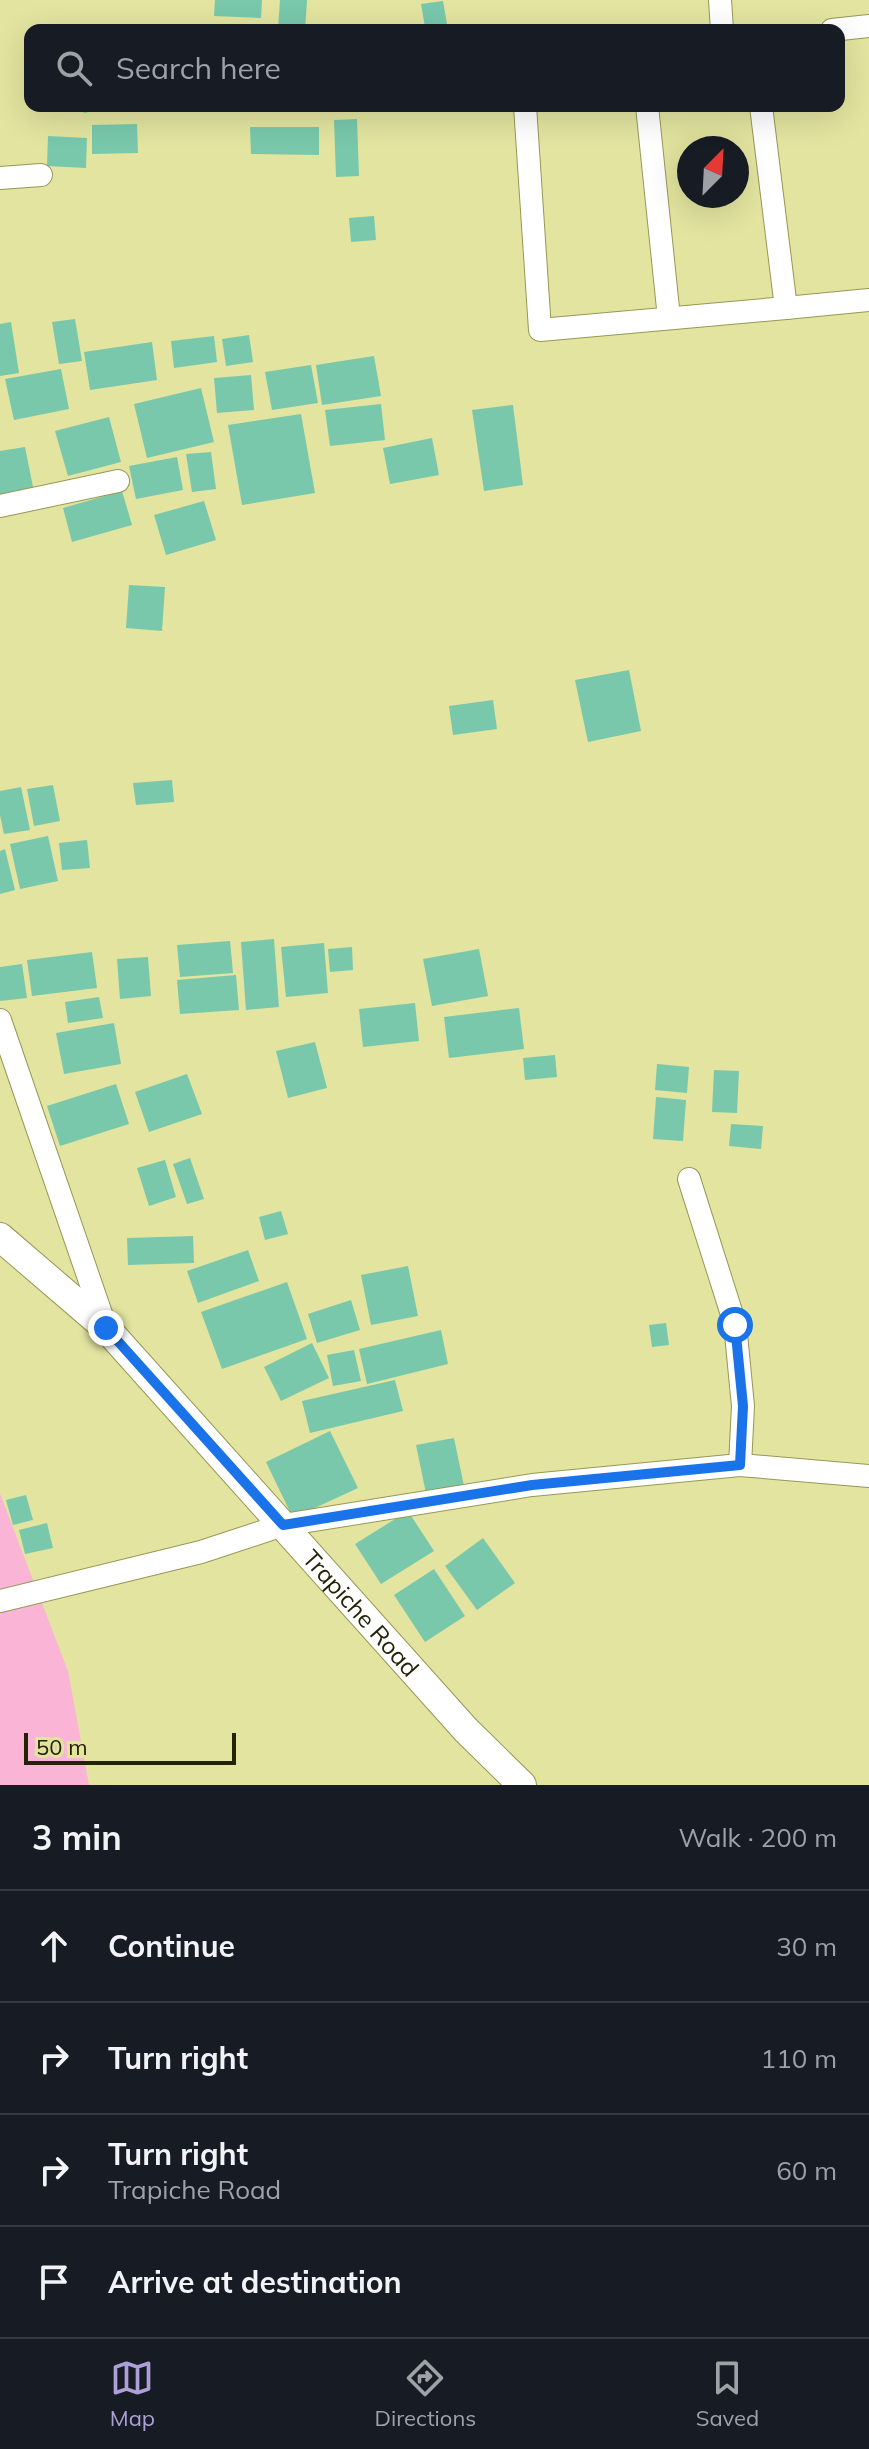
<!DOCTYPE html>
<meta charset="utf-8">
<style>
:root{--surface:#171b24;--page:#242831;--text:#f1f3f6;--muted:#9ea1a6;--line:#363941;--accent:#ada0d7}
body{margin:0;font-family:Mulish,sans-serif;background:var(--page);color:var(--text)}
.compass{position:absolute;left:677px;top:136px;width:72px;height:72px;border-radius:50%;background:var(--surface);box-shadow:0 8px 32px #0002;rotate:24deg}
.scale{position:absolute;left:24px;bottom:20px;width:212px;box-sizing:border-box;padding-left:8px;border:4px solid #232307;border-top:0;font-size:22px;line-height:28px;white-space:nowrap;color:#232307;-webkit-text-stroke:6px #e2e49f;paint-order:stroke}
.stop{position:absolute;width:24px;height:24px;margin:-18px;border:6px solid #1a73e8;border-radius:50%;background:#fff}
.stop.end{background:#1a73e8;border-color:#fff;box-shadow:0 2px 8px #0008}
.list{margin:0;padding:0;list-style:none}
h2{display:flex;justify-content:space-between;align-items:center;height:104px;margin:0;padding:0 32px;font-size:34px}
h2 small{font-size:26px;font-weight:400;color:var(--muted)}
.list li{display:grid;grid-template-columns:52px 1fr auto;gap:24px;align-items:center;box-sizing:border-box;height:112px;padding:0 32px;border-top:2px solid var(--line)}
.list b{display:block;font-size:30px;white-space:nowrap}
.list p{margin:0;font-size:26px;white-space:nowrap;color:var(--muted)}
.list em{font-size:26px;font-style:normal;color:var(--muted)}
.icon{flex:none;width:44px;height:44px;fill:none;stroke:currentColor;stroke-width:2;stroke-linecap:round;stroke-linejoin:round}
.map{position:relative;flex:none;width:869px;height:1785px;overflow:hidden}
.search{position:absolute;background:var(--surface);box-shadow:0 8px 32px #0002;left:24px;right:24px;top:24px;height:88px;display:flex;align-items:center;gap:20px;box-sizing:border-box;padding:0 28px;border-radius:16px;color:var(--muted);font-size:30px}
.sheet{height:552px;background:var(--surface)}
nav{display:flex;justify-content:space-around;align-items:center;box-sizing:border-box;height:112px;border-top:2px solid var(--line);background:var(--surface);font-size:22px;color:var(--muted)}
nav a{display:grid;justify-items:center;gap:4px}
nav .on{color:var(--accent)}
.map>svg:first-child{display:block}
.green{fill:#fab4d5}
.building{fill:#79c8ac}
.lines{fill:none;stroke-linecap:round;stroke-linejoin:round}
.minor-casing{stroke:#969855;stroke-width:24}
.tertiary-casing{stroke:#969855;stroke-width:30}
.minor{stroke:#fff;stroke-width:22}
.tertiary{stroke:#fff;stroke-width:28}
.route{stroke:#1a73e8;stroke-width:10}
.labels{text-anchor:middle;dominant-baseline:central;stroke-width:8;stroke-linejoin:round;paint-order:stroke}
.street-label{font-size:24px;fill:#232307;stroke:#e2e49f}
</style>
<div class="map">
<svg width="869" height="1785" viewBox="0 0 869 1785">
<rect width="100%" height="100%" fill="#e2e49f"/>
<path class="green" d="M0,1494L68,1671L89,1785H0Z"/>
<g class="building">
<path d="M215,0H262L261,18L214,16Z"/>
<path d="M280,0H307L305,30L278,29Z"/>
<path d="M443,1L447,24L425,27L421,4Z"/>
<path d="M82,106H109V107L84,113Z"/>
<path d="M357,119L359,176L336,177L334,120Z"/>
<path d="M137,124L138,153L92,154V125Z"/>
<path d="M250,127H319V155L251,154Z"/>
<path d="M48,136L87,138L86,168L47,166Z"/>
<path d="M374,216L376,240L351,242L349,218Z"/>
<path d="M75,319L82,361L59,364L52,322Z"/>
<path d="M11,322L19,373L0,376V324Z"/>
<path d="M249,335L253,362L226,366L222,339Z"/>
<path d="M214,336L217,362L174,368L171,341Z"/>
<path d="M152,342L157,380L90,390L84,352Z"/>
<path d="M374,356L381,396L322,405L316,365Z"/>
<path d="M311,365L318,403L272,410L265,372Z"/>
<path d="M61,369L69,409L14,420L5,379Z"/>
<path d="M251,375L254,410L217,413L214,378Z"/>
<path d="M201,388L214,442L147,458L134,404Z"/>
<path d="M381,404L385,440L330,446L325,410Z"/>
<path d="M513,405L523,485L484,491L472,410Z"/>
<path d="M301,414L315,493L242,505L228,425Z"/>
<path d="M109,417L121,462L68,476L55,431Z"/>
<path d="M432,438L439,475L390,484L383,448Z"/>
<path d="M25,447L34,492L0,497V451Z"/>
<path d="M211,452L216,489L192,492L186,454Z"/>
<path d="M177,457L183,490L136,499L129,466Z"/>
<path d="M122,491L132,525L72,542L63,508Z"/>
<path d="M204,501L216,540L166,555L154,515Z"/>
<path d="M129,585L165,587L162,631L126,628Z"/>
<path d="M629,670L641,731L588,742L575,680Z"/>
<path d="M493,700L497,729L453,735L449,706Z"/>
<path d="M172,780L174,802L136,805L133,783Z"/>
<path d="M53,785L60,821L34,826L27,789Z"/>
<path d="M21,787L30,830L4,834L0,815V791Z"/>
<path d="M48,836L58,881L20,889L10,844Z"/>
<path d="M87,840L90,868L62,870L59,843Z"/>
<path d="M5,849L15,890L0,894V851Z"/>
<path d="M274,939L279,1007L246,1010L241,942Z"/>
<path d="M230,941L233,973L180,977L177,945Z"/>
<path d="M324,943L328,993L286,997L281,947Z"/>
<path d="M352,947L353,970L330,972L328,949Z"/>
<path d="M479,949L488,996L432,1006L423,959Z"/>
<path d="M92,952L97,988L32,996L27,960Z"/>
<path d="M148,957L151,996L120,999L117,959Z"/>
<path d="M22,964L27,998L0,1001V967Z"/>
<path d="M236,975L239,1010L180,1014L177,980Z"/>
<path d="M99,997L103,1018L68,1023L65,1002Z"/>
<path d="M415,1003L419,1041L363,1047L359,1009Z"/>
<path d="M519,1008L524,1049L449,1058L444,1017Z"/>
<path d="M114,1023L121,1064L64,1074L56,1033Z"/>
<path d="M315,1042L327,1088L288,1098L276,1051Z"/>
<path d="M555,1055L557,1077L525,1080L523,1058Z"/>
<path d="M657,1064L689,1067L687,1093L655,1090Z"/>
<path d="M714,1070L739,1071L737,1113L712,1112Z"/>
<path d="M187,1074L202,1114L149,1132L135,1092Z"/>
<path d="M116,1084L129,1124L60,1146L47,1106Z"/>
<path d="M656,1097L686,1100L683,1141L653,1139Z"/>
<path d="M731,1124L763,1126L761,1149L729,1146Z"/>
<path d="M190,1158L204,1199L187,1204L173,1164Z"/>
<path d="M165,1160L176,1197L149,1206L137,1168Z"/>
<path d="M281,1211L288,1234L265,1240L259,1217Z"/>
<path d="M193,1236L194,1263L128,1265L127,1238Z"/>
<path d="M248,1250L259,1281L198,1303L187,1271Z"/>
<path d="M408,1266L418,1316L371,1325L361,1275Z"/>
<path d="M287,1282L307,1339L222,1369L201,1312Z"/>
<path d="M351,1300L360,1330L317,1343L308,1314Z"/>
<path d="M666,1323L669,1345L652,1347L649,1325Z"/>
<path d="M441,1330L448,1364L367,1384L359,1349Z"/>
<path d="M312,1343L329,1378L281,1401L264,1367Z"/>
<path d="M354,1350L361,1381L333,1386L327,1355Z"/>
<path d="M395,1380L403,1411L310,1433L302,1401Z"/>
<path d="M330,1431L358,1488L293,1518L266,1462Z"/>
<path d="M454,1438L465,1491L427,1498L416,1445Z"/>
<path d="M26,1495L33,1520L13,1525L6,1500Z"/>
<path d="M408,1511L434,1551L381,1584L355,1544Z"/>
<path d="M47,1523L53,1548L25,1554L19,1530Z"/>
<path d="M483,1538L515,1583L477,1610L445,1566Z"/>
<path d="M434,1569L465,1616L425,1642L394,1595Z"/>
</g>
<g class="lines">
<g class="minor-casing">
<g id="minor">
<path d="M720,0L722,30"/>
<path d="M832,30L869,26"/>
<path d="M525,106L540,330L786,308"/>
<path d="M647,106L669,318"/>
<path d="M761,106L786,308L869,300"/>
<path d="M0,178L41,175"/>
<path d="M0,506L118,481"/>
<path d="M0,1020L106,1328"/>
<path d="M689,1179L735,1324L743,1406L740,1465"/>
<path d="M0,1601L201,1552L283,1525L532,1485L740,1465L869,1476"/>
</g>
</g>
<g class="tertiary-casing">
<g id="tertiary">
<path id="s1" d="M0,1237L106,1328L466,1730L522,1785"/>
</g>
</g>
<use href="#minor" class="minor"/>
<use href="#tertiary" class="tertiary"/>
</g>
<g class="lines">
<path class="route" d="M106,1328L283,1525L532,1485L740,1465L743,1406L735,1325"/>
</g>
<g class="labels">
<g class="street-label">
<text stroke="none"><textPath href="#s1" startOffset="522">Trapiche Road</textPath></text>
</g>
</g>
</svg>
<svg class="compass" viewBox="-18 -18 36 36"><path d="M0-13l5 13h-10z" fill="#e53935"/><path d="M0 13l5-13h-10z" fill="#9ea1a6"/></svg>
<div class="scale">50 m</div>
<div class="stop" style="left:735px;top:1325px"></div>
<div class="stop end" style="left:106px;top:1328px"></div>
<div class="search"><svg class="icon" aria-label="search" viewBox="0 0 24 24"><circle cx="10" cy="10" r="6"/><path d="M15 15l6 6"/></svg>Search here</div>
</div>
<section class="sheet">
<h2>3 min<small>Walk · 200 m</small></h2>
<ul class="list">
<li><svg class="icon" aria-label="ahead" viewBox="0 0 24 24"><path d="M12 20V5M6 11l6-6 6 6"/></svg><div><b>Continue</b></div><em>30 m</em></li>
<li><svg class="icon" aria-label="right" viewBox="0 0 24 24"><path d="M7 20v-9h11M14 6l5 5-5 5"/></svg><div><b>Turn right</b></div><em>110 m</em></li>
<li><svg class="icon" aria-label="right" viewBox="0 0 24 24"><path d="M7 20v-9h11M14 6l5 5-5 5"/></svg><div><b>Turn right</b><p>Trapiche Road</p></div><em>60 m</em></li>
<li><svg class="icon" aria-label="arrive" viewBox="0 0 24 24"><path d="M6 21V4h12l-3 4 3 4H6"/></svg><div><b>Arrive at destination</b></div></li>
</ul>
</section>
<nav>
<a class="on"><svg class="icon" aria-label="map" viewBox="0 0 24 24"><path d="M3 6l6-2 6 2 6-2v14l-6 2-6-2-6 2zM9 4v14M15 6v14"/></svg>Map</a>
<a><svg class="icon" aria-label="directions" viewBox="0 0 24 24"><path d="M12 3l9 9-9 9-9-9zM9 14v-3h6M13 9l2 2-2 2"/></svg>Directions</a>
<a><svg class="icon" aria-label="saved" viewBox="0 0 24 24"><path d="M7 4h10v16l-5-4-5 4z"/></svg>Saved</a>
</nav>
